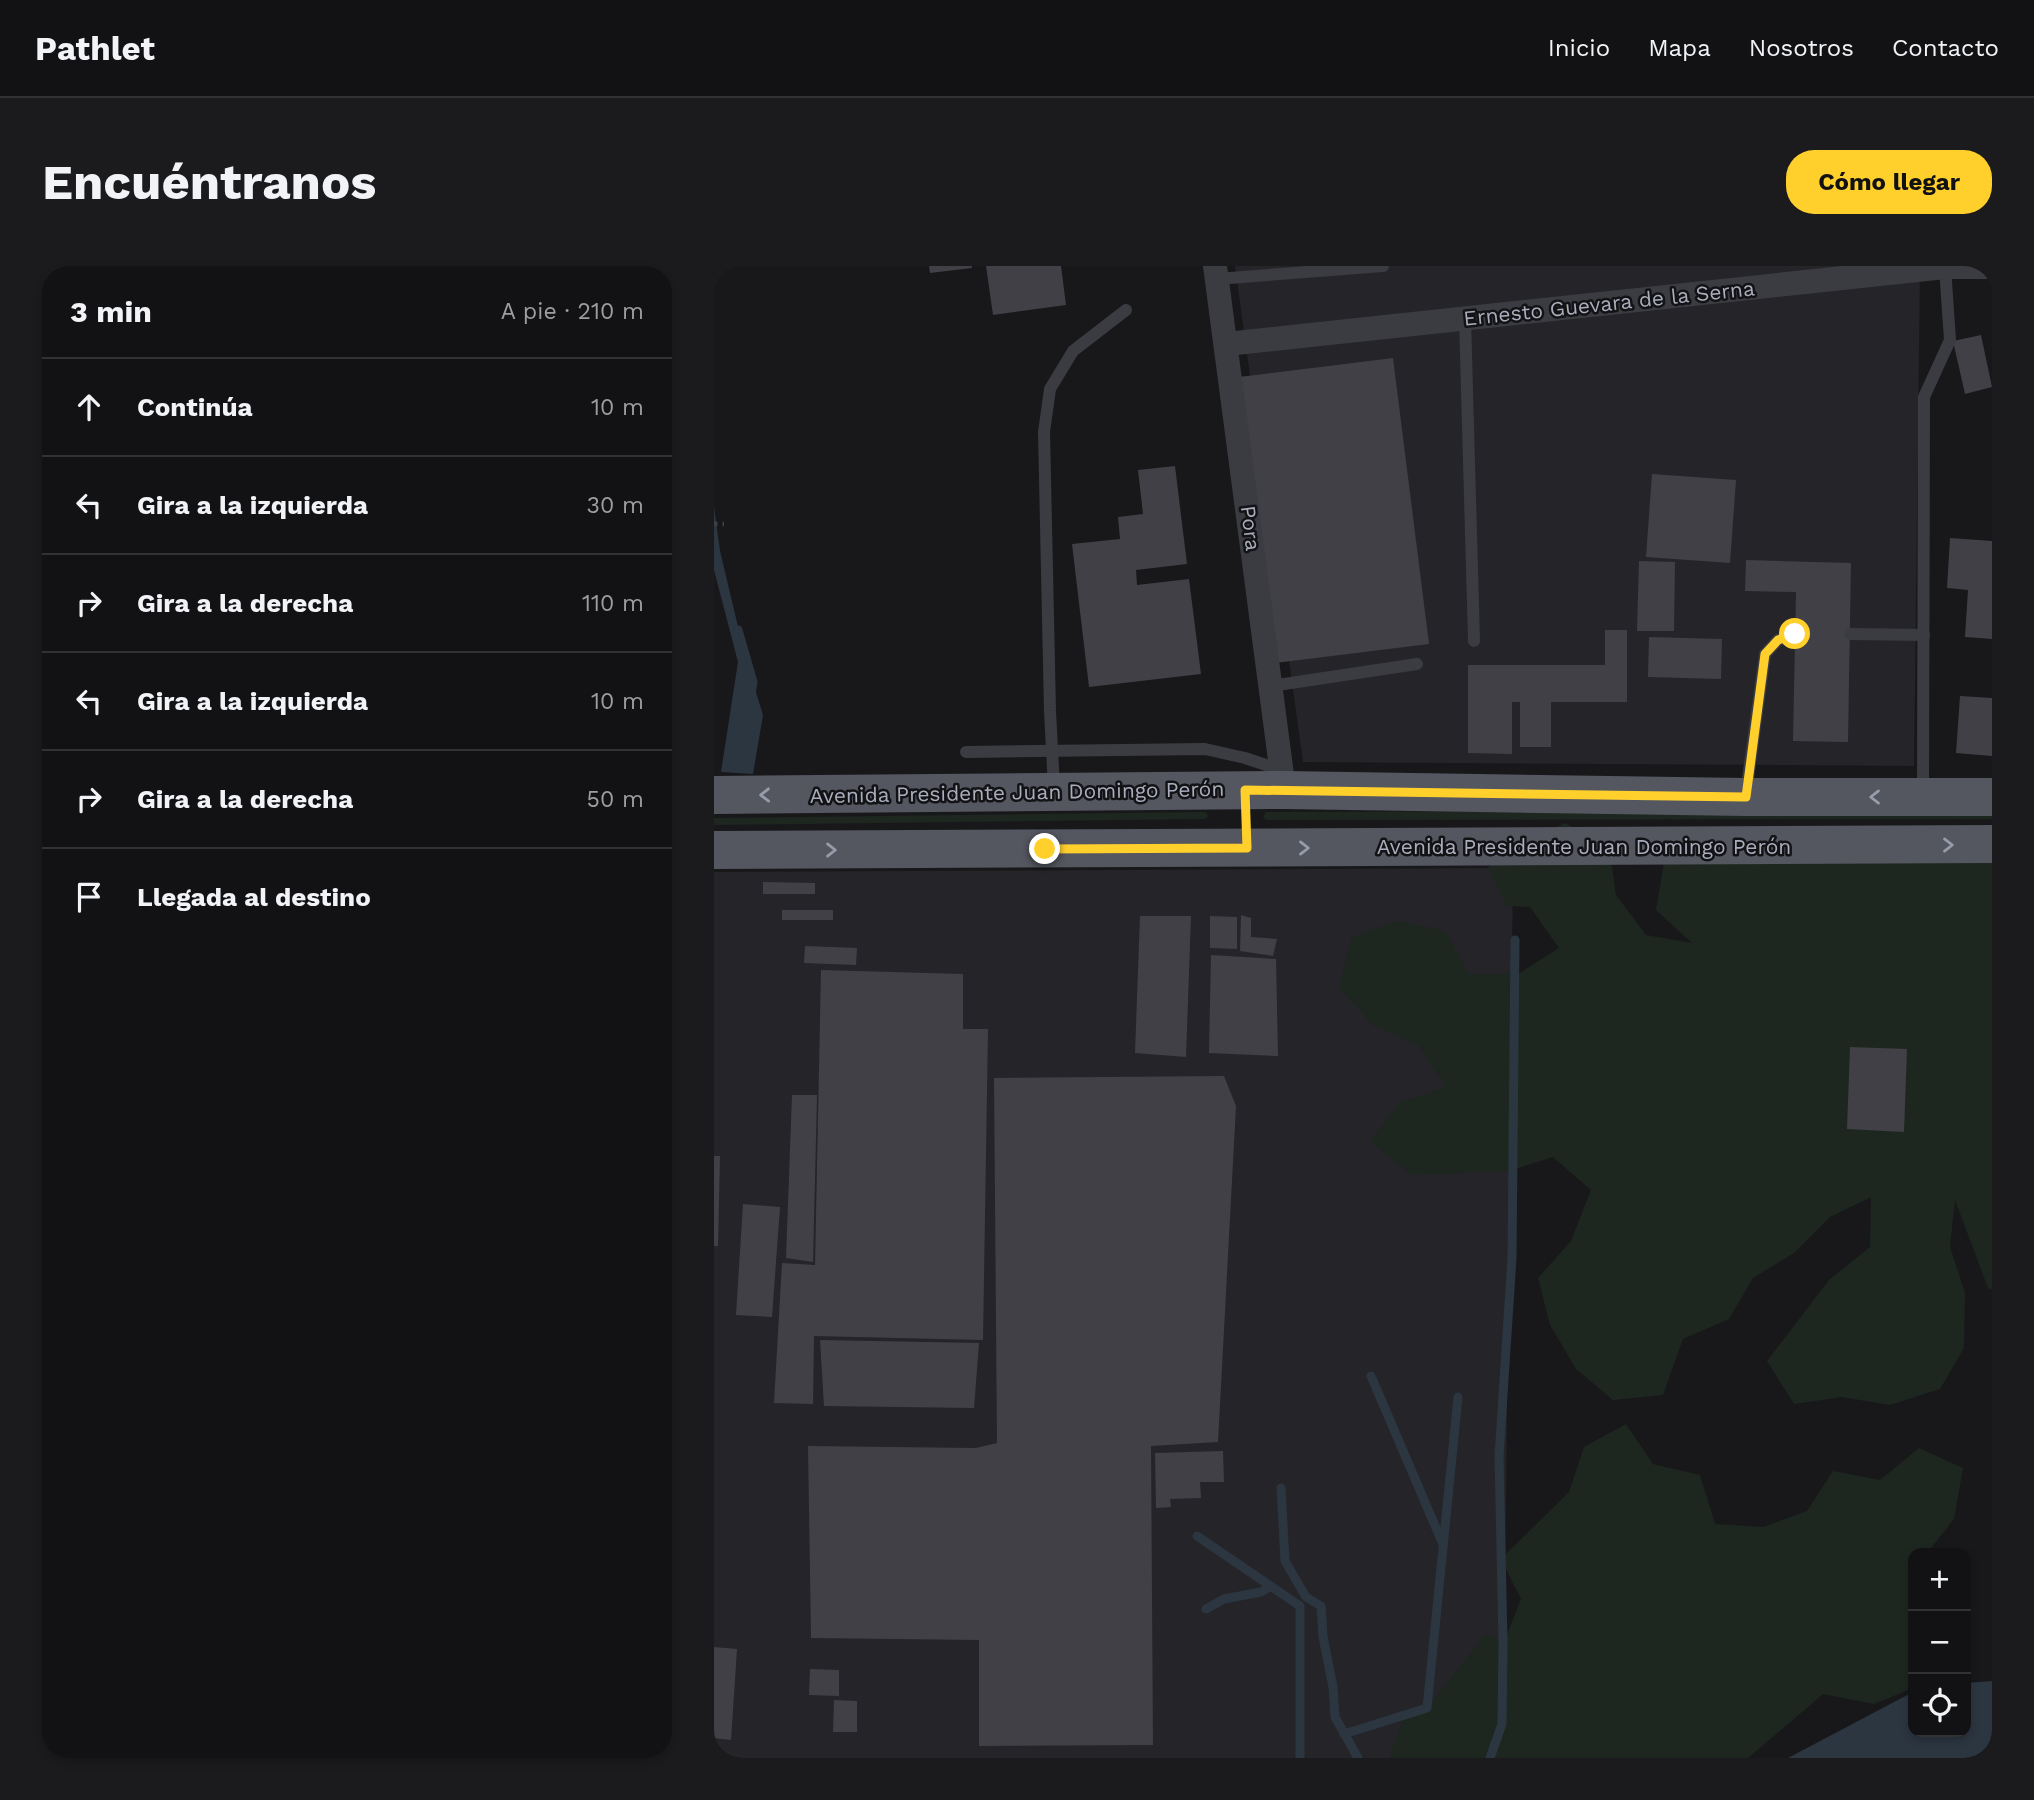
<!DOCTYPE html>
<html lang="es">
<meta charset="utf-8">
<style>
:root{--surface:#121214;--page:#1b1b1d;--text:#f1f3f6;--muted:#9c9ea0;--line:#313234;--accent:#ffcf2c}
body{margin:0;font-family:"Work Sans",sans-serif;background:var(--page);color:var(--text)}
.controls{position:absolute;right:21px;bottom:21px;display:grid;overflow:hidden;border-radius:14px;box-shadow:0 4px 10px #0003}
.controls button{width:63px;height:63px;display:grid;place-items:center;padding:0;border:0;border-bottom:2px solid var(--line);background:var(--surface);color:var(--text);font:35px sans-serif}
.stop{position:absolute;width:21px;height:21px;margin:-16px;border:5px solid #ffcf2c;border-radius:50%;background:#fff}
.stop.end{background:#ffcf2c;border-color:#fff;box-shadow:0 2px 7px #0008}
.list{margin:0;padding:0;list-style:none}
h2{display:flex;justify-content:space-between;align-items:center;height:91px;margin:0;padding:0 28px;font-size:30px}
h2 small{font-size:23px;font-weight:400;color:var(--muted)}
.list li{display:grid;grid-template-columns:46px 1fr auto;gap:21px;align-items:center;box-sizing:border-box;height:98px;padding:0 28px;border-top:2px solid var(--line)}
.list b{display:block;font-size:26px;white-space:nowrap}
.list em{font-size:23px;font-style:normal;color:var(--muted)}
.icon{flex:none;width:38px;height:38px;fill:none;stroke:currentColor;stroke-width:2;stroke-linecap:round;stroke-linejoin:round}
.map{position:relative;flex:none;width:1278px;height:1492px;overflow:hidden;border-radius:28px}
header{display:flex;align-items:center;gap:42px;box-sizing:border-box;height:98px;padding:0 35px;background:var(--surface);border-bottom:2px solid var(--line)}
header strong{font-size:33px}
nav{display:flex;gap:38px;margin-inline-start:auto;font-size:24px}
.intro{display:flex;align-items:center;justify-content:space-between;box-sizing:border-box;height:168px;padding:0 42px}
h1{margin:0;font-size:49px}
.button{padding:18px 32px;border-radius:28px;background:var(--accent);color:#111;font-size:24px;font-weight:700}
main{display:flex;gap:42px;padding:0 42px}
aside{flex:1;background:var(--surface);border-radius:28px;box-shadow:0 4px 10px #0003}
.map>svg:first-child{display:block}
.built{fill:#252428}
.green{fill:#1d2720}
.water{fill:#2c3641}
.lines{fill:none;stroke-linecap:round;stroke-linejoin:round}
.stream{stroke:#2c3641;stroke-width:9}
.building{fill:#404046}
.path{stroke:#3f4047;stroke-width:4.5;stroke-dasharray:3.5 5;stroke-linecap:butt}
.service{stroke:#3b3b42;stroke-width:12}
.minor{stroke:#3b3b42;stroke-width:24}
.primary{stroke:#545660;stroke-width:38}
.oneway{stroke:#989caa}
.route{stroke:#ffcf2c;stroke-width:9}
.labels{text-anchor:middle;dominant-baseline:central;stroke-width:5;stroke-linejoin:round;paint-order:stroke}
.street-label{font-size:21px;fill:#a9adbc;stroke:#131316}
</style>
<header>
<strong>Pathlet</strong>
<nav><a>Inicio</a><a>Mapa</a><a>Nosotros</a><a>Contacto</a></nav>
</header>
<div class="intro"><h1>Encuéntranos</h1><a class="button">Cómo llegar</a></div>
<main>
<aside>
<h2>3 min<small>A pie · 210 m</small></h2>
<ul class="list">
<li><svg class="icon" aria-label="ahead" viewBox="0 0 24 24"><path d="M12 20V5M6 11l6-6 6 6"/></svg><div><b>Continúa</b></div><em>10 m</em></li>
<li><svg class="icon" aria-label="left" viewBox="0 0 24 24"><path d="M17 20v-9H6M10 6l-5 5 5 5"/></svg><div><b>Gira a la izquierda</b></div><em>30 m</em></li>
<li><svg class="icon" aria-label="right" viewBox="0 0 24 24"><path d="M7 20v-9h11M14 6l5 5-5 5"/></svg><div><b>Gira a la derecha</b></div><em>110 m</em></li>
<li><svg class="icon" aria-label="left" viewBox="0 0 24 24"><path d="M17 20v-9H6M10 6l-5 5 5 5"/></svg><div><b>Gira a la izquierda</b></div><em>10 m</em></li>
<li><svg class="icon" aria-label="right" viewBox="0 0 24 24"><path d="M7 20v-9h11M14 6l5 5-5 5"/></svg><div><b>Gira a la derecha</b></div><em>50 m</em></li>
<li><svg class="icon" aria-label="arrive" viewBox="0 0 24 24"><path d="M6 21V4h12l-3 4 3 4H6"/></svg><div><b>Llegada al destino</b></div></li>
</ul>
</aside>
<div class="map">
<svg width="1278" height="1492" viewBox="0 0 1278 1492">
<rect width="100%" height="100%" fill="#18181b"/>
<g class="built">
<path d="M521,0H1206L1200,500L589,496Z"/>
<path d="M799,602L789,1492H0V606Z"/>
</g>
<g class="green">
<path d="M1278,544V553L552,554L549,551L552,546Z"/>
<path d="M492,546L494,550L492,553L0,559V552Z"/>
<path d="M851,557L895,580L902,629L932,669L978,677L942,644L951,591L992,560L1139,594L1278,584V1023L1274,1022L1241,934L1236,981L1251,1027L1250,1082L1226,1123L1176,1139L1128,1131L1080,1138L1053,1095L1115,1014L1156,981L1157,931L1116,951L1080,987L1039,1012L1015,1053L969,1073L949,1129L899,1134L862,1103L836,1059L824,1012L857,975L877,924L839,891L794,905L697,909L656,875L687,836L732,821L704,779L659,759L625,721L638,671L683,655L731,665L755,708H804L845,682L816,641L793,640L774,601L804,580Z"/>
<path d="M912,1158L939,1198L986,1209L1001,1258L1049,1261L1093,1245L1119,1205L1166,1214L1205,1182L1249,1202L1240,1253L1213,1287H1199V1422L1160,1438L1109,1428L1034,1492H675L693,1443L713,1442L772,1368L790,1376L807,1333L787,1293L855,1226L870,1181Z"/>
</g>
<g class="water">
<path d="M0,240L6,285L32,394L49,449L39,508L7,506L24,396L0,304Z"/>
<path d="M1278,1415V1492H1074L1199,1426V1466H1252V1417Z"/>
</g>
<g class="lines">
<g class="stream">
<path d="M24,364L39,416L37,428"/>
<path d="M657,1110L728,1276"/>
<path d="M567,1222L571,1295L592,1331L607,1340L609,1371L619,1421L621,1451L644,1492"/>
<path d="M483,1270L586,1340V1492"/>
<path d="M492,1343L510,1333L547,1326L557,1320"/>
<path d="M630,1468L713,1442L744,1131"/>
<path d="M776,1492L788,1458L789,1376L785,1190L798,992L801,674"/>
</g>
</g>
<g class="building">
<path d="M215,0H258V2L216,7Z"/>
<path d="M272,0H347L352,39L279,49Z"/>
<path d="M1267,69L1278,121L1251,128L1239,75Z"/>
<path d="M679,92L715,378L561,397L525,111Z"/>
<path d="M461,200L473,298L422,304L423,319L475,313L487,408L375,421L358,278L406,273L404,251L429,248L424,204Z"/>
<path d="M938,208L1022,214L1016,297L932,291Z"/>
<path d="M1236,272L1278,275V373L1251,371L1254,324L1233,322Z"/>
<path d="M1032,294L1137,297L1134,476L1079,475L1082,326L1031,325Z"/>
<path d="M925,295L961,296L960,365H923Z"/>
<path d="M891,364H913V436H837V481H806V436H798V488L754,487V399H891Z"/>
<path d="M935,371L1008,373L1007,413L934,411Z"/>
<path d="M1246,430L1278,432V490L1242,487Z"/>
<path d="M49,616L101,617V628H49Z"/>
<rect x="68" y="644" width="51" height="10"/>
<path d="M527,649L537,652V671L563,673L559,690L526,685Z"/>
<path d="M426,650H477L472,791L421,787Z"/>
<path d="M496,650L523,651V683L496,682Z"/>
<path d="M91,680L143,682L142,699L90,697Z"/>
<path d="M497,689L562,693L564,790L495,787Z"/>
<path d="M107,704L249,708V763H274L269,1074L100,1070L99,1138L60,1137L68,997L101,999Z"/>
<path d="M1136,781L1193,783L1190,866L1133,863Z"/>
<path d="M510,810L522,840L504,1176L437,1180L439,1479L265,1480V1374L97,1372L94,1180L262,1182L283,1177L280,812Z"/>
<path d="M78,829H103L99,996L72,992Z"/>
<path d="M0,890H6L4,980H0Z"/>
<path d="M29,938L66,941L58,1051L22,1049Z"/>
<path d="M106,1074L265,1077L260,1142L110,1140Z"/>
<path d="M509,1185L510,1216H486L487,1232L456,1233L457,1241L442,1242L441,1187Z"/>
<path d="M0,1381L23,1383L17,1474L0,1472Z"/>
<path d="M96,1403L125,1404V1430L95,1429Z"/>
<path d="M120,1434L143,1435V1466H119Z"/>
</g>
<g class="lines">
<path class="path" d="M0,258H10"/>
<g class="service">
<path d="M503,13L669,0"/>
<path d="M751,52L760,375"/>
<path d="M1136,368L1210,369"/>
<path d="M557,420L703,398"/>
<path d="M252,486L491,483L531,492L567,504"/>
<path d="M340,522L336,445L330,166L336,123L359,85L412,44"/>
<path d="M1032,527L1051,388L1064,374L1081,368"/>
<path d="M1209,527L1210,131L1236,74L1231,1"/>
</g>
<g class="minor">
<path d="M501,0L570,524"/>
<path d="M513,78L1231,1H1278"/>
</g>
<g class="primary">
<path d="M0,529L570,524L1032,531H1278"/>
<path d="M0,584L1278,578"/>
</g>
</g>
<defs><path id="oneway-chevron" d="M-2-3.5L2.5 0L-2 3.5" fill="none" stroke-width="1.6" stroke-linecap="round" stroke-linejoin="round" transform="scale(1.75)"/></defs>
<g class="oneway">
<use href="#oneway-chevron" transform="translate(51 529) rotate(179)"/>
<use href="#oneway-chevron" transform="translate(1161 531) rotate(180)"/>
<use href="#oneway-chevron" transform="translate(1234 579)"/>
<use href="#oneway-chevron" transform="translate(590 582)"/>
<use href="#oneway-chevron" transform="translate(117 584)"/>
</g>
<g class="lines">
<path class="route" d="M331,583L533,582L531,524L1032,531L1051,388L1064,374L1081,368"/>
</g>
<g class="labels">
<g class="street-label">
<text transform="translate(895 37) rotate(-6)">Ernesto Guevara de la Serna</text>
<text transform="translate(537 262) rotate(83)">Pora</text>
<text transform="translate(303 526) rotate(-1)">Avenida Presidente Juan Domingo Perón</text>
<text x="870" y="580">Avenida Presidente Juan Domingo Perón</text>
</g>
</g>
</svg>
<div class="controls">
<button>+</button>
<button>−</button>
<button><svg class="icon" aria-label="locate" viewBox="0 0 24 24"><circle cx="12" cy="12" r="6"/><path d="M12 2v4M12 18v4M2 12h4M18 12h4"/></svg></button>
</div>
<div class="stop" style="left:1081px;top:368px"></div>
<div class="stop end" style="left:331px;top:583px"></div>
</div>
</main>
